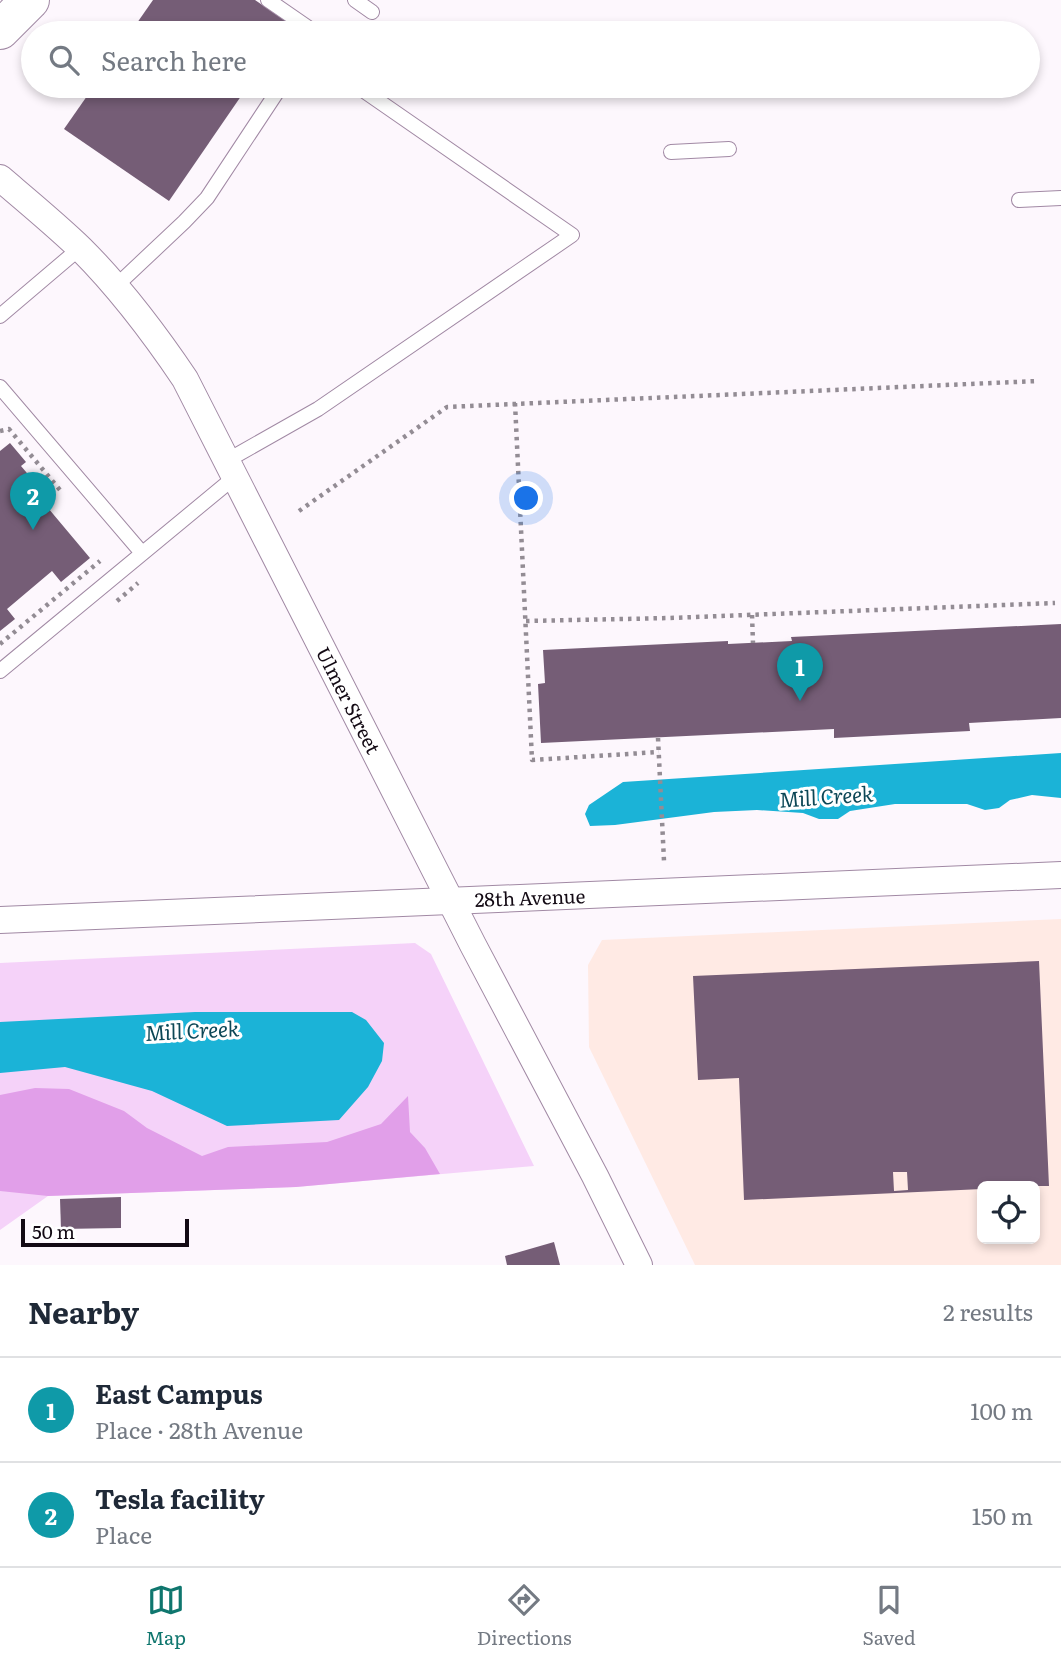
<!DOCTYPE html>
<meta charset="utf-8">
<style>
:root{--surface:#fff;--page:#f2f2f3;--text:#1f2937;--muted:#747a83;--line:#e0e1e3;--accent:#0f766e}
body{margin:0;font-family:Literata,serif;background:var(--page);color:var(--text)}
.controls{position:absolute;right:21px;bottom:21px;display:grid;overflow:hidden;border-radius:10px;box-shadow:0 4px 10px #0003}
.controls button{width:63px;height:63px;display:grid;place-items:center;padding:0;border:0;border-bottom:2px solid var(--line);background:var(--surface);color:var(--text);font:35px sans-serif}
.scale{position:absolute;left:21px;bottom:18px;width:168px;box-sizing:border-box;padding-left:7px;border:4px solid #130a14;border-top:0;font-size:19px;line-height:24px;white-space:nowrap;color:#130a14;-webkit-text-stroke:5px #fff;paint-order:stroke}
.you{position:absolute;left:527px;top:499px;width:24px;height:24px;margin:-18px;border:5px solid #fff;border-radius:50%;background:#1a73e8;box-shadow:0 0 0 10px #1a73e833}
.badge{display:grid;place-items:center;width:46px;height:46px;border-radius:50%;background:var(--accent);color:#fff;font-size:23px;font-weight:700}
.pin{position:absolute;translate:-50% -58px;filter:drop-shadow(0 2px 4px #0008)}
.pin::after{content:'';position:absolute;top:37px;width:24px;height:21px;background:inherit;clip-path:polygon(0 0,100% 0,50% 100%)}
.list{margin:0;padding:0;list-style:none}
h2{display:flex;justify-content:space-between;align-items:center;height:91px;margin:0;padding:0 28px;font-size:30px}
h2 small{font-size:23px;font-weight:400;color:var(--muted)}
.list li{display:grid;grid-template-columns:46px 1fr auto;gap:21px;align-items:center;box-sizing:border-box;height:105px;padding:0 28px;border-top:2px solid var(--line)}
.list b{display:block;font-size:26px;white-space:nowrap}
.list p{margin:0;font-size:23px;white-space:nowrap;color:var(--muted)}
.list em{font-size:23px;font-style:normal;color:var(--muted)}
.icon{flex:none;width:38px;height:38px;fill:none;stroke:currentColor;stroke-width:2;stroke-linecap:round;stroke-linejoin:round}
.map{position:relative;flex:none;width:1061px;height:1265px;overflow:hidden}
.search{position:absolute;background:var(--surface);box-shadow:0 4px 10px #0003;left:21px;right:21px;top:21px;height:77px;display:flex;align-items:center;gap:18px;box-sizing:border-box;padding:0 24px;border-radius:38px;color:var(--muted);font-size:26px}
.sheet{height:301px;background:var(--surface)}
nav{display:flex;justify-content:space-around;align-items:center;box-sizing:border-box;height:98px;border-top:2px solid var(--line);background:var(--surface);font-size:19px;color:var(--muted)}
nav a{display:grid;justify-items:center;gap:4px}
nav .on{color:var(--accent)}
.map>svg:first-child{display:block}
.industrial{fill:#ffeae4;fill-rule:evenodd}
.green{fill:#f5d2f9}
.forest{fill:#e19fe9}
.water{fill:#1bb3d7}
.building{fill:#755d76;fill-rule:evenodd}
.lines{fill:none;stroke-linecap:round;stroke-linejoin:round}
.service-casing{stroke:#a189a4;stroke-width:16}
.minor-casing{stroke:#a189a4;stroke-width:28}
.secondary-casing{stroke:#a189a4;stroke-width:40}
.path{stroke:#938c94;stroke-width:4.5;stroke-dasharray:3.5 5;stroke-linecap:butt}
.service{stroke:#fff;stroke-width:14}
.minor{stroke:#fff;stroke-width:26}
.secondary{stroke:#fff;stroke-width:38}
.labels{text-anchor:middle;dominant-baseline:central;stroke-width:6;stroke-linejoin:round;paint-order:stroke}
.street-label{font-size:19px;fill:#130a14;stroke:#fff}
.water-label{font-size:21px;font-style:italic;fill:#0c4756;stroke:#fff}
</style>
<div class="map">
<svg width="1061" height="1265" viewBox="0 0 1061 1265">
<rect width="100%" height="100%" fill="#fdf7fd"/>
<path class="industrial" d="M1061,919V1265H695L589,1047L588,965L602,940ZM982,1186H1035V1239H982Z"/>
<path class="green" d="M415,943L431,954L534,1166L296,1187L48,1196L0,1230V963Z"/>
<path class="forest" d="M35,1088L69,1089L124,1111L147,1128L202,1156L228,1147L327,1142L381,1124L408,1096L410,1132L425,1148L440,1174L296,1187L48,1196L0,1191V1095Z"/>
<g class="water">
<path d="M1061,753V798L1032,795L1010,800L999,808L985,810L967,804H895L850,811L838,819H819L803,813L757,810L714,812L615,825L590,826L585,814L589,805L623,782Z"/>
<path d="M195,1012H352L366,1020L384,1043L382,1061L368,1087L339,1120L227,1126L152,1091L65,1067L0,1073V1022Z"/>
</g>
<g class="building">
<path d="M153,0H255L290,24L284,33H130Z"/>
<path d="M94,86H248L169,201L64,129Z"/>
<path d="M10,443L26,462L21,466L32,479L37,475L53,494L43,502L90,558L61,582L52,571L7,609L15,619L0,631V451Z"/>
<path d="M1061,624V718L969,723L970,731L834,738V729L541,743L538,684L545,683L543,650L728,641V644L792,641L791,637Z"/>
<path d="M1039,961L1049,1186H982V1189L744,1200L739,1078L698,1080L693,976ZM893,1172H907L908,1190L894,1191Z"/>
<path d="M121,1197V1228L61,1229L60,1199Z"/>
<path d="M554,1242L560,1265H507L505,1256Z"/>
</g>
<g class="lines">
<g class="service-casing">
<g id="service">
<path d="M268,0L313,31L312,33"/>
<path d="M355,0L372,12"/>
<path d="M671,152L729,149"/>
<path d="M1019,200L1061,198"/>
<path d="M115,287L184,222L207,198L281,86"/>
<path d="M0,316L80,248"/>
<path d="M0,387L142,553"/>
<path d="M228,460L318,409L572,235L357,86"/>
<path d="M0,671L236,476"/>
</g>
</g>
<g class="minor-casing">
<g id="minor">
<path d="M0,178C27,201 55,224 81,249C120,288 154,333 185,379L473,945L595,1176L639,1265"/>
<path d="M0,920L1061,875"/>
</g>
</g>
<g class="secondary-casing">
<path id="secondary" d="M0,30L30,0"/>
</g>
<g class="path">
<path d="M515,403L532,760L659,752"/>
<path d="M0,431L9,429L60,490"/>
<path d="M299,511L447,407L1037,381"/>
<path d="M117,601L138,583"/>
<path d="M752,615L753,643"/>
<path d="M526,621L670,618L1055,603"/>
<path d="M0,644L100,561"/>
<path d="M658,738L664,861"/>
</g>
<use href="#service" class="service"/>
<use href="#minor" class="minor"/>
<use href="#secondary" class="secondary"/>
</g>
<g class="labels">
<g class="street-label">
<text transform="translate(349 700) rotate(63)">Ulmer Street</text>
<text transform="translate(530 897) rotate(-2)">28th Avenue</text>
</g>
<g class="water-label">
<text transform="translate(826 795) rotate(-4)">Mill Creek</text>
<text transform="translate(192 1029) rotate(-3)">Mill Creek</text>
</g>
</g>
</svg>
<div class="controls">
<button><svg class="icon" aria-label="locate" viewBox="0 0 24 24"><circle cx="12" cy="12" r="6"/><path d="M12 2v4M12 18v4M2 12h4M18 12h4"/></svg></button>
</div>
<div class="scale">50 m</div>
<div class="you"></div>
<div class="pin badge" style="left:800px;top:701px;background:#0f9aa8">1</div>
<div class="pin badge" style="left:33px;top:530px;background:#0f9aa8">2</div>
<div class="search"><svg class="icon" aria-label="search" viewBox="0 0 24 24"><circle cx="10" cy="10" r="6"/><path d="M15 15l6 6"/></svg>Search here</div>
</div>
<section class="sheet">
<h2>Nearby<small>2 results</small></h2>
<ul class="list">
<li><span class="badge" style="background:#0f9aa8">1</span><div><b>East Campus</b><p>Place · 28th Avenue</p></div><em>100 m</em></li>
<li><span class="badge" style="background:#0f9aa8">2</span><div><b>Tesla facility</b><p>Place</p></div><em>150 m</em></li>
</ul>
</section>
<nav>
<a class="on"><svg class="icon" aria-label="map" viewBox="0 0 24 24"><path d="M3 6l6-2 6 2 6-2v14l-6 2-6-2-6 2zM9 4v14M15 6v14"/></svg>Map</a>
<a><svg class="icon" aria-label="directions" viewBox="0 0 24 24"><path d="M12 3l9 9-9 9-9-9zM9 14v-3h6M13 9l2 2-2 2"/></svg>Directions</a>
<a><svg class="icon" aria-label="saved" viewBox="0 0 24 24"><path d="M7 4h10v16l-5-4-5 4z"/></svg>Saved</a>
</nav>
